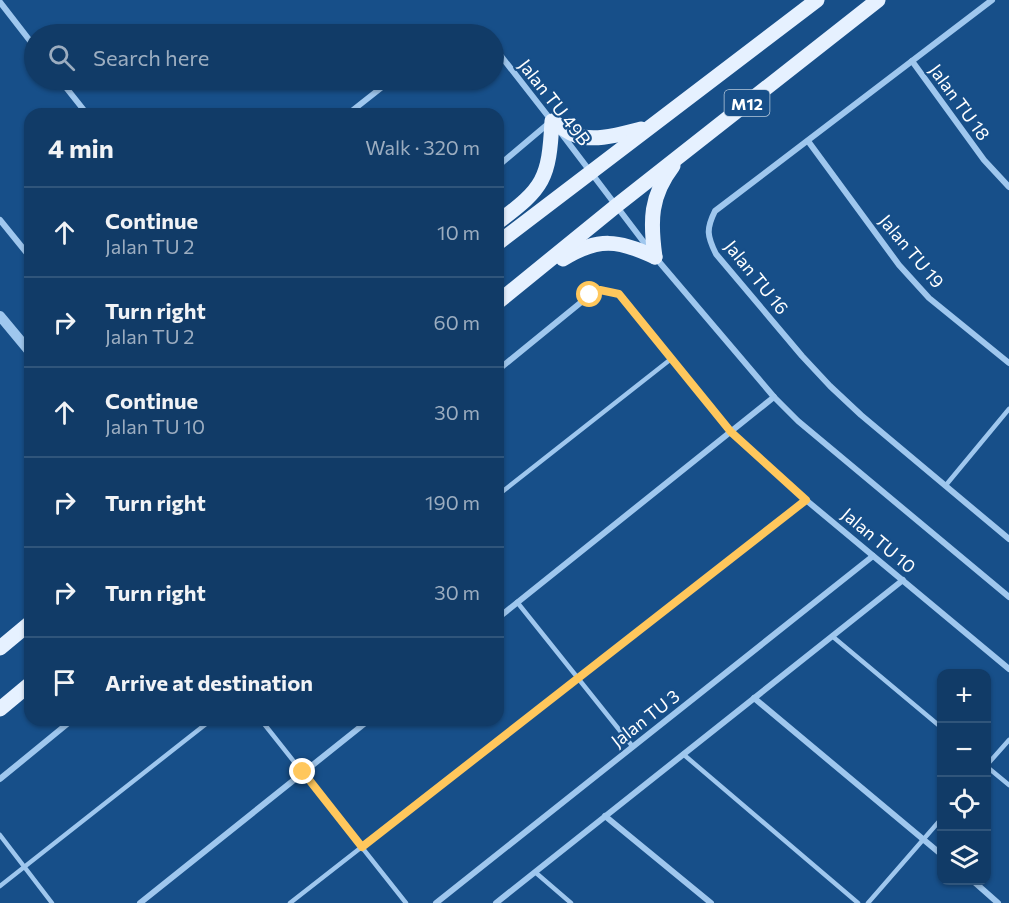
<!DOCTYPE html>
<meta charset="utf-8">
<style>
:root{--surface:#113b67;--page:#1a426d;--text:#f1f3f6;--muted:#9cadc0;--line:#30557b}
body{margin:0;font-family:Commissioner,sans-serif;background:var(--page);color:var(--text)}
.controls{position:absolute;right:18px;bottom:18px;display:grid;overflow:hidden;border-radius:12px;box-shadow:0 2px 4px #0004}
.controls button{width:54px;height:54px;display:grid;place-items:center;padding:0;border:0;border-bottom:2px solid var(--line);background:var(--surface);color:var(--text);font:30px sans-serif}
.stop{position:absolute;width:18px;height:18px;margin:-14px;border:4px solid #ffc75c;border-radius:50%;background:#fff}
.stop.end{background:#ffc75c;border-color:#fff;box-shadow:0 2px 6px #0008}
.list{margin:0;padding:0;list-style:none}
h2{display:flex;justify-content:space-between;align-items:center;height:78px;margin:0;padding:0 24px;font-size:26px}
h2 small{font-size:20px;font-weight:400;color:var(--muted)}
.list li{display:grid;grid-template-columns:39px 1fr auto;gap:18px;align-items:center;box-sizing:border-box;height:90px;padding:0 24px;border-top:2px solid var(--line)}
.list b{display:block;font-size:22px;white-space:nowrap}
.list p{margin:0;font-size:20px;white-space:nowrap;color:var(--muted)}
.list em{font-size:20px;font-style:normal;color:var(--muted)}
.icon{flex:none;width:33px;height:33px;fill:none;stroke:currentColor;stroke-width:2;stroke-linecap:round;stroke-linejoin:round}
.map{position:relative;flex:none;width:1009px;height:903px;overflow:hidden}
.search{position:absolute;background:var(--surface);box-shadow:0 2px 4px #0004;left:24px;top:24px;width:480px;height:66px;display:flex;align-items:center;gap:15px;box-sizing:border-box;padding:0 21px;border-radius:33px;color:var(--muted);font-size:22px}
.panel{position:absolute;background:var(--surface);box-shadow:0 2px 4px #0004;left:24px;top:108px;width:480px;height:618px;border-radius:18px}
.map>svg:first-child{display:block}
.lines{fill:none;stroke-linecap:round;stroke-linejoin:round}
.service{stroke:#9fc7ee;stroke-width:4.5}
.minor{stroke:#9fc7ee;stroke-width:6}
.tertiary{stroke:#9fc7ee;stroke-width:10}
.primary{stroke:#e6f1ff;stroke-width:15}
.route{stroke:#ffc75c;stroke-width:8}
.labels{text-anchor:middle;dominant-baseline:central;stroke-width:4.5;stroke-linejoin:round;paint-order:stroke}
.shield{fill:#174f89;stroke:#b9cadc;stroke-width:1.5}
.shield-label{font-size:16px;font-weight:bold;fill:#fff}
.street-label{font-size:18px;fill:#fff;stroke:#174f89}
</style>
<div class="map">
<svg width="1009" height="903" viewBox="0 0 1009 903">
<rect width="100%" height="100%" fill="#174f89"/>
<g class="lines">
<g class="service">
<path d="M946,485L1009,409"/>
<path d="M498,495L671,359"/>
<path d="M517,602L633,747"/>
<path d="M832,636L942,728"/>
<path d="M261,720L406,903"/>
<path d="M683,754L858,903"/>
<path d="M986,766L1009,740"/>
<path d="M986,766L1009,785"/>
<path d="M0,835L52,903"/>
<path d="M535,872L571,903"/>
<path d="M0,886L211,720"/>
<path d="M290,903L806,500"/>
<path d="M868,903L942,818"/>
</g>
<g class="minor">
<path d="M992,0L715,211C706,229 707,236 716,254L802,356L830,386L861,415L1009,539"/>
<path d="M0,2L34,46"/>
<path d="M494,53L501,56L551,120"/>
<path d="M912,61L984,160L1009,187"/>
<path d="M60,80L87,114"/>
<path d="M348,114L391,80"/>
<path d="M561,133L649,249"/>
<path d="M808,141L899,265L929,298L1009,363"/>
<path d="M498,166L549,123"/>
<path d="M0,220L30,257"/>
<path d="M655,257L774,397L798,421L1009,597"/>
<path d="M498,370L590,295L600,290L619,294L731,432L806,500L1009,669"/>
<path d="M498,618L774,397"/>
<path d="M754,698L942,855"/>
<path d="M0,779L72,720"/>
<path d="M605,816L711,903"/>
<path d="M972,880L998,903"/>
<path d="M140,903L369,720"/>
<path d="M436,903L873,556"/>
<path d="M496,903L903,580"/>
</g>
<path class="tertiary" d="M0,316L30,352"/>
<g class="primary">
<path d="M498,222C544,188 549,179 552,121C559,125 566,131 573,134C593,143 621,134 641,129"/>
<path d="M498,243L817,0"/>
<path d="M655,257C650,221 650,196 673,166"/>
<path d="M563,259C598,237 619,240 655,257"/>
<path d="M498,302L616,206L878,0"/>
<path d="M0,648L30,623"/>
<path d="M0,709L30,684"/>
</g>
</g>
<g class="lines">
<path class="route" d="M303,772L362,847L806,500L731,432L619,294L600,290L590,295"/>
</g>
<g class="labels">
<rect class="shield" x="724.5" y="90" width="45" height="26" rx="4.5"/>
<g class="shield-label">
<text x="747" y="103">M12</text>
</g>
<g class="street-label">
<text transform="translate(555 102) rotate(52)">Jalan TU 49B</text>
<text transform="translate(960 102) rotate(54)">Jalan TU 18</text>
<text transform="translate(912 251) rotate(50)">Jalan TU 19</text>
<text transform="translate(757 277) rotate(51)">Jalan TU 16</text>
<text transform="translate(879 540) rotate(40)">Jalan TU 10</text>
<text transform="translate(645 718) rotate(-38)">Jalan TU 3</text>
</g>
</g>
</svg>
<div class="controls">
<button>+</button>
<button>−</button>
<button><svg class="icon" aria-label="locate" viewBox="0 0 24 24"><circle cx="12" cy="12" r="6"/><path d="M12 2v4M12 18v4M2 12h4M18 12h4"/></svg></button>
<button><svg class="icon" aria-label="layers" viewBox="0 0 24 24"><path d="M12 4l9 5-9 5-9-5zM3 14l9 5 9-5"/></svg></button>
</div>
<div class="stop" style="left:590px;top:295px"></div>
<div class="stop end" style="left:303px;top:772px"></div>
<div class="search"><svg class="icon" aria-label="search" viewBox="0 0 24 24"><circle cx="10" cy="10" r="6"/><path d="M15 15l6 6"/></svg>Search here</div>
<section class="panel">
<h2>4 min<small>Walk · 320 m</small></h2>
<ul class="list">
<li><svg class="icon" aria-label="ahead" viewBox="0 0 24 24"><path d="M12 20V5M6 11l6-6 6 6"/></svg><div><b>Continue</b><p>Jalan TU 2</p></div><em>10 m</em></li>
<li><svg class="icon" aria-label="right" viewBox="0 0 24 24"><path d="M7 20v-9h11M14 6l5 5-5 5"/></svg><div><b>Turn right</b><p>Jalan TU 2</p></div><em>60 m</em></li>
<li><svg class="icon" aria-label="ahead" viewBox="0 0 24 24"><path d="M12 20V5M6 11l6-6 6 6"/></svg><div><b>Continue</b><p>Jalan TU 10</p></div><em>30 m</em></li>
<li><svg class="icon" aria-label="right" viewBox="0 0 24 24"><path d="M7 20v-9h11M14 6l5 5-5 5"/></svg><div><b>Turn right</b></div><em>190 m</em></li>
<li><svg class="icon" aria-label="right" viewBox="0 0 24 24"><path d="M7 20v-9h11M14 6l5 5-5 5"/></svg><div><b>Turn right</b></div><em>30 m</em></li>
<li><svg class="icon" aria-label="arrive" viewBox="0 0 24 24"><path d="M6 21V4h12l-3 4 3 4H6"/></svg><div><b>Arrive at destination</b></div></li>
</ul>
</section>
</div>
